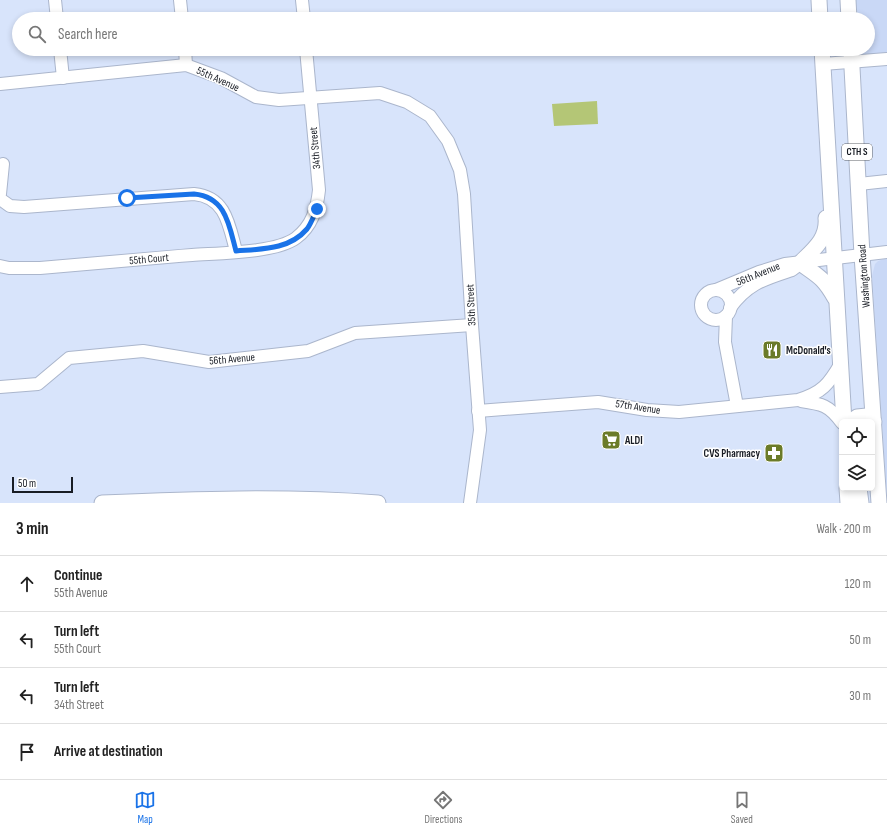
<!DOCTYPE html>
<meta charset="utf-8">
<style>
:root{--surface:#fff;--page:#f2f2f2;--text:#222;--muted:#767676;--line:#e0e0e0;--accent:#1a73e8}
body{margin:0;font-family:"Sofia Sans Condensed",sans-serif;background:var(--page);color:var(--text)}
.controls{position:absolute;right:12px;bottom:12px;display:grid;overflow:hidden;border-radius:6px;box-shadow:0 2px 6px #0003}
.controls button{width:36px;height:36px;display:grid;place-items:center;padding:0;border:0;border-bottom:1px solid var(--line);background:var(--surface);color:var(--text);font:20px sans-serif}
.scale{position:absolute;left:12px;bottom:10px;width:61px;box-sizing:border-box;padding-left:4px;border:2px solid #181c24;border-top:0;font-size:11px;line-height:14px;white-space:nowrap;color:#181c24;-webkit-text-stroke:3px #fff;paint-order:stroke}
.stop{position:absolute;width:12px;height:12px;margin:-9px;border:3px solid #1a73e8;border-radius:50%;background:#fff}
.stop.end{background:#1a73e8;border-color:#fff;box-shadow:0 1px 4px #0008}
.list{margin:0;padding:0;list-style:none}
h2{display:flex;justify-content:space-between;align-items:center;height:52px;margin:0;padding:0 16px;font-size:17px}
h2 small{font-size:13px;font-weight:400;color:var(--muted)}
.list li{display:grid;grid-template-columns:26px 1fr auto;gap:12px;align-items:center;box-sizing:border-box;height:56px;padding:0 16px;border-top:1px solid var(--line)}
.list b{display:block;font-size:15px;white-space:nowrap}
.list p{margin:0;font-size:13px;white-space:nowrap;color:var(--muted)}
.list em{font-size:13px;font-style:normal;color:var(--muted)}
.icon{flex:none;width:22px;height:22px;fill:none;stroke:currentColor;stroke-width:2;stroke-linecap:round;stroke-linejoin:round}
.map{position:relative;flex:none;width:887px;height:503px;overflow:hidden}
.search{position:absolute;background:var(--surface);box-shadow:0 2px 6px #0003;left:12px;right:12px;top:12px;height:44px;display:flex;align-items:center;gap:10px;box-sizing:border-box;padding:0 14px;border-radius:22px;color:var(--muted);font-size:15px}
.sheet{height:276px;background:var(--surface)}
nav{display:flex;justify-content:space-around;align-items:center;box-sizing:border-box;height:56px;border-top:1px solid var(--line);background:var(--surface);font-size:11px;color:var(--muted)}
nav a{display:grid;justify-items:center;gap:2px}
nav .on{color:var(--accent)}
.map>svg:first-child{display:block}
.built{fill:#c9d8f6}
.grass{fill:#b4c676}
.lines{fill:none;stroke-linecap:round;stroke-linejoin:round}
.minor-casing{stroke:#abb6cc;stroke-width:14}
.major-casing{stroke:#abb6cc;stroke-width:17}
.minor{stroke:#fff;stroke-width:12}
.major{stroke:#fff;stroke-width:15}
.route{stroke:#1a73e8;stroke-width:5}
.labels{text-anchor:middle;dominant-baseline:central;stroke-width:3;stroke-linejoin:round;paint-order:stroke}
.shield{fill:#fff;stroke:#5d6066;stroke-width:1}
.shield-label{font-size:10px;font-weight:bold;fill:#181c24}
.street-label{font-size:11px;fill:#181c24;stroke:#fff}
.poi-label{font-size:11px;font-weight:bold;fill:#181c24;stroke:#fff;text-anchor:start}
</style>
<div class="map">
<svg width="887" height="503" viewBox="0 0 887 503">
<rect width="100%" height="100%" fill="#d8e4fb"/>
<g class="built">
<path d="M856,0H887V53L868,56L861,53L859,49H868V19H857Z"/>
<path d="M887,258V496L872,276L875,264L878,261Z"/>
</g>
<path class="grass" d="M597,101L598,124L554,126L552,104Z"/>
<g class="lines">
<g class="minor-casing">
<g id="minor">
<path d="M55,0L57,19"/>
<path d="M180,0L182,19"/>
<path d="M302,0L304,19"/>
<path d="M60,49L63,78"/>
<path d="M185,49L186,65"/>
<path d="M823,64L887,59"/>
<path d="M0,84L186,65L221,78L256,97L279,100L380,93L407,102L430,116L448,141L460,170L464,194L472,325L480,430L470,503"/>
<path d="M859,184L887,181"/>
<path d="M0,194L3,164"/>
<path d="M0,199L10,206L24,207L194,194C226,197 229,225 236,251"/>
<path d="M0,266L9,268H40C90,264 141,259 192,255C218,253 276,253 296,238C312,226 317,209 319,190L306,49"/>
<path d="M716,290L759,272L785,264L887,252"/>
<circle cx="716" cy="305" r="15"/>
<path d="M730,308C748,283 765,279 792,270L796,267"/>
<path d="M726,316L725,342L737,406"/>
<path d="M0,387L38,384L69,358L143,351L209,362L308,351L355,333L472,325"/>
<path d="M801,401C822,404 829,405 842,423"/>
<path d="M478,411L598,402L647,410L679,412L798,400C822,393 829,384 841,363"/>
</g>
</g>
<g class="major-casing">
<g id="major">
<path d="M819,0L820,19"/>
<path d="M848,0L849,19"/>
<path d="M822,49L844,422"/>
<path d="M851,49L862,255L879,503"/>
<path d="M826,218C828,239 813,250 800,263C818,276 823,277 835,298"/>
<path d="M850,422L857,417L867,416L874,422"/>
<path d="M847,488L848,503"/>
<path d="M859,488L861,503"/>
<path d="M102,503C194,499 285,496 378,503"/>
</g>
</g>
<use href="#minor" class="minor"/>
<use href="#major" class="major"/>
</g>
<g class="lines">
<path class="route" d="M127,198L194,194C226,197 229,225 236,251C261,249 289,250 307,229C311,224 314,215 317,209"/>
</g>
<defs>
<g id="restaurant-square" transform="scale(1)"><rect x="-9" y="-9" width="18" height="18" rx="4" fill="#6b7b28" stroke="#fff"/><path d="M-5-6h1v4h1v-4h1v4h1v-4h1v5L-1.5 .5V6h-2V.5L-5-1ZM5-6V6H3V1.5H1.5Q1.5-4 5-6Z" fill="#fff"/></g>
<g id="supermarket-square" transform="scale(1)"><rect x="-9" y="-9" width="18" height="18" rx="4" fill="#6b7b28" stroke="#fff"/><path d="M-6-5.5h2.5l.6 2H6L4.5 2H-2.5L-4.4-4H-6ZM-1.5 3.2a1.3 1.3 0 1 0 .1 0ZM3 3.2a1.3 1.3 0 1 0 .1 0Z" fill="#fff"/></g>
<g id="pharmacy-square" transform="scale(1)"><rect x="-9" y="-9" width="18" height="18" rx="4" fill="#6b7b28" stroke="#fff"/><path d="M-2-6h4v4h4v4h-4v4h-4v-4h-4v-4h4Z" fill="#fff"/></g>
</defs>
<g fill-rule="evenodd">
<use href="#restaurant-square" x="772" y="350"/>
<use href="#supermarket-square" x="611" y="440"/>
<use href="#pharmacy-square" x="774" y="453"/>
</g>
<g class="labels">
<rect class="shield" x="842" y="144" width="30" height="16" rx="3"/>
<g class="shield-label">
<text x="857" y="152">CTH S</text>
</g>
<g class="street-label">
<text transform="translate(218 79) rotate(24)">55th Avenue</text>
<text transform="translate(315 148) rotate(-95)">34th Street</text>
<text transform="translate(149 259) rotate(-5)">55th Court</text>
<text transform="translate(758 274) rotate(-22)">56th Avenue</text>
<text transform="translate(864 276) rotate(-94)">Washington Road</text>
<text transform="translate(471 305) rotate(-93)">35th Street</text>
<text transform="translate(232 359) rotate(-5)">56th Avenue</text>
<text transform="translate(638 407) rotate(9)">57th Avenue</text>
</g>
<g class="poi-label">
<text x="786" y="350">McDonald's</text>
<text x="625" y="440">ALDI</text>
<text x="760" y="453" text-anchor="end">CVS Pharmacy</text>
</g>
</g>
</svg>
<div class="controls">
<button><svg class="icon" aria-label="locate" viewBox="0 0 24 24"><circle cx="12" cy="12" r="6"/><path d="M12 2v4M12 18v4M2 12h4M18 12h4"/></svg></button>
<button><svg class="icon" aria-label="layers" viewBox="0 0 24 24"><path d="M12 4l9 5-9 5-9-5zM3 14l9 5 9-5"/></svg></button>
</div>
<div class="scale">50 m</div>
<div class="stop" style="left:127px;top:198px"></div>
<div class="stop end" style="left:317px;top:209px"></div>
<div class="search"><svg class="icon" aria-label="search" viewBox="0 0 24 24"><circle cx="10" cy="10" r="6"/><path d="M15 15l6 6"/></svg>Search here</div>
</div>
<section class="sheet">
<h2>3 min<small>Walk · 200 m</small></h2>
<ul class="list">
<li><svg class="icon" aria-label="ahead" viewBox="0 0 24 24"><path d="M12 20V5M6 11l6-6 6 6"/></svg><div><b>Continue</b><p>55th Avenue</p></div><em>120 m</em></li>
<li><svg class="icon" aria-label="left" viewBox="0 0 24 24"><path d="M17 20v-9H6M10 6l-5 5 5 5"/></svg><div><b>Turn left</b><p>55th Court</p></div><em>50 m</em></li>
<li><svg class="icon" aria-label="left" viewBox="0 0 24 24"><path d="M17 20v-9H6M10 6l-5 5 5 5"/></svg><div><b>Turn left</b><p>34th Street</p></div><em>30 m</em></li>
<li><svg class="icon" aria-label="arrive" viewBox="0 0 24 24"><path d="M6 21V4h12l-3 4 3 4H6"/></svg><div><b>Arrive at destination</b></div></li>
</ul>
</section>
<nav>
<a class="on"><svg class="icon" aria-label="map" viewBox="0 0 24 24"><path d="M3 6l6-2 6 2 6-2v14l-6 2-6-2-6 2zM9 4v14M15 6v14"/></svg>Map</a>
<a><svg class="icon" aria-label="directions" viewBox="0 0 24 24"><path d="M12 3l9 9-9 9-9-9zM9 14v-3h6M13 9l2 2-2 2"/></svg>Directions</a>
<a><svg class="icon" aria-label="saved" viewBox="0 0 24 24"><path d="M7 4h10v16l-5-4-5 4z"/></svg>Saved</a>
</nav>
